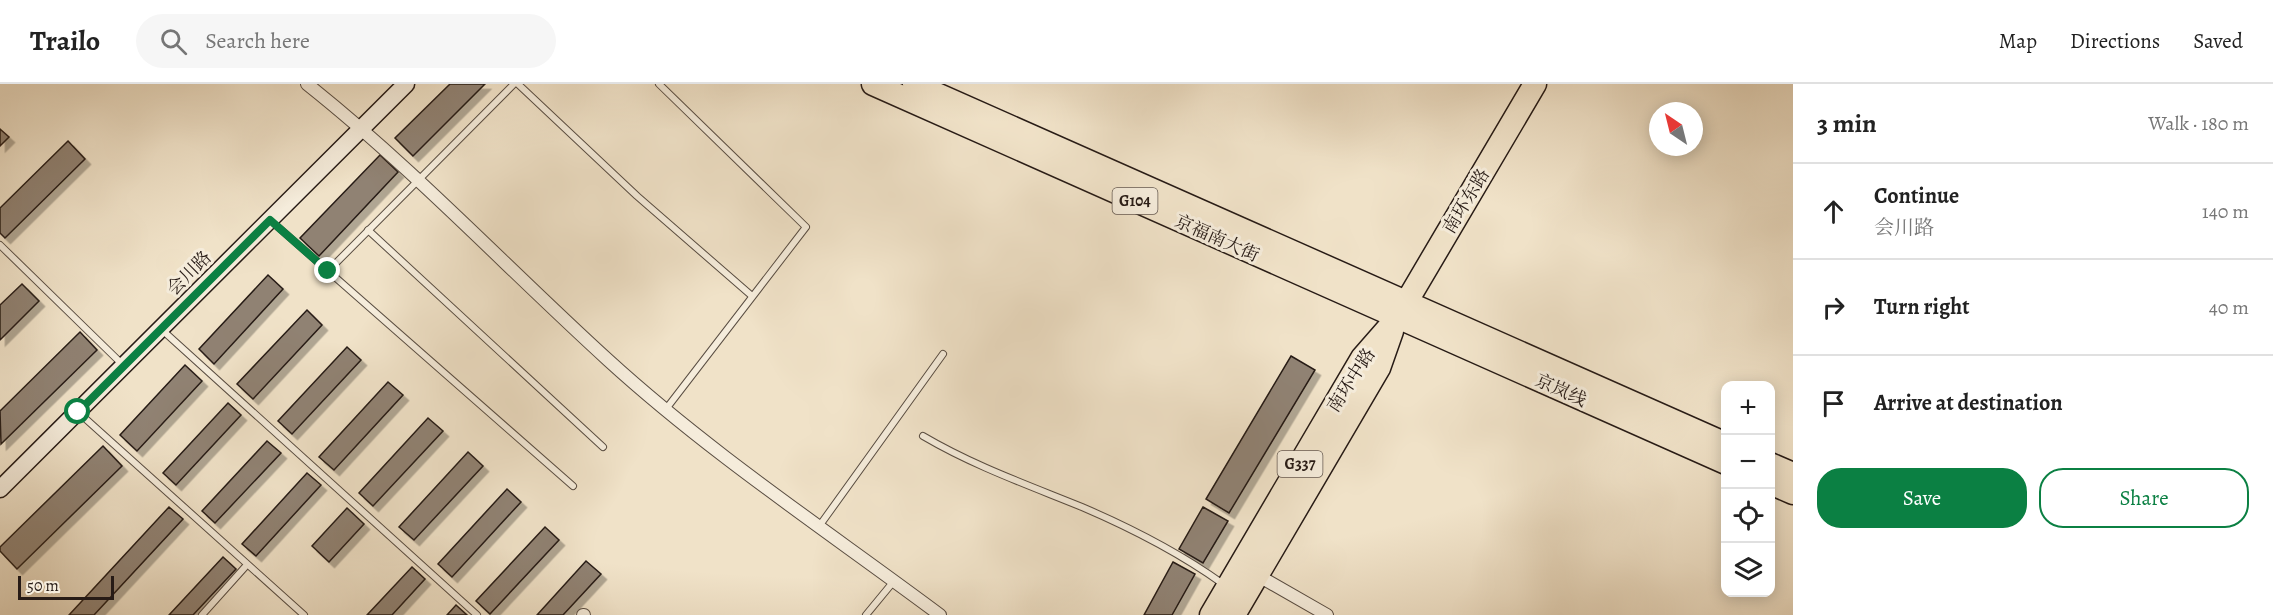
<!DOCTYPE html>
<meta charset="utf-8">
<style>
:root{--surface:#fff;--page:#f6f6f6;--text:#222;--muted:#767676;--line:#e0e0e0;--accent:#0b8043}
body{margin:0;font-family:Alegreya,"Noto Serif SC",serif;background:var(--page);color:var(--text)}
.controls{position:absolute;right:18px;bottom:18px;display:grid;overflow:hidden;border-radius:12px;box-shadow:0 3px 15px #0003}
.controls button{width:54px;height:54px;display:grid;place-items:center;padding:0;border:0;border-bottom:2px solid var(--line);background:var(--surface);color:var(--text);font:30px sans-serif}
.compass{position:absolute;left:1649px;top:18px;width:54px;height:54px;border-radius:50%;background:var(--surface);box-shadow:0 3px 15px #0003;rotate:325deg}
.scale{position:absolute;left:18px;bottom:15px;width:96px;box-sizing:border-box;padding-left:6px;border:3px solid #271b16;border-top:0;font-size:16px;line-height:21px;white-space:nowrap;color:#271b16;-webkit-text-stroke:4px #f5ecdb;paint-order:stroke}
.stop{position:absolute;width:18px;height:18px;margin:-14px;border:4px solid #0b8043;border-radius:50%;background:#fff}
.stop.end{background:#0b8043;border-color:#fff;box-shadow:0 2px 6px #0008}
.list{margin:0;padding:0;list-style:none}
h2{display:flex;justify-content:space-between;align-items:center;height:78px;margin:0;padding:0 24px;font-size:26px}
h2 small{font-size:20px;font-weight:400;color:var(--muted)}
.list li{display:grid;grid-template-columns:39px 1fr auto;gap:18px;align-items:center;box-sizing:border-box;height:96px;padding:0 24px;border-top:2px solid var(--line)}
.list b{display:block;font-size:22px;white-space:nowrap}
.list p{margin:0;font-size:20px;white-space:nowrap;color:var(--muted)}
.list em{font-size:20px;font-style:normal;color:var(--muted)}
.actions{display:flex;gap:12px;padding:18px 24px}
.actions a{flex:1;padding:14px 0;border:2px solid var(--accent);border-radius:24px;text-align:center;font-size:21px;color:var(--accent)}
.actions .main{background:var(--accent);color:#fff}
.icon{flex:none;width:33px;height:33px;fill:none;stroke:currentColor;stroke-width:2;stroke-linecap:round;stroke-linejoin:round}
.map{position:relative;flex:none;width:1793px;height:531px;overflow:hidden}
header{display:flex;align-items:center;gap:36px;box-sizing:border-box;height:84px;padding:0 30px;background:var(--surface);border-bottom:2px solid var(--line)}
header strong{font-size:28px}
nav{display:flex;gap:33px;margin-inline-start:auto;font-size:21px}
.search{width:420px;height:54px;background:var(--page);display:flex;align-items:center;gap:15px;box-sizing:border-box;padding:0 21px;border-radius:33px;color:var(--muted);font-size:22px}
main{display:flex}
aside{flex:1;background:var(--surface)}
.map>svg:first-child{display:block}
.building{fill:#908273;stroke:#271b16;stroke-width:1.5;filter:url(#shadow)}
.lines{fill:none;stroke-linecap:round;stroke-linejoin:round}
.lane-casing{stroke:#594d42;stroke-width:8}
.street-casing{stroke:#594d42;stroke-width:14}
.secondary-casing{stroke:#271b16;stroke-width:19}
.highway-casing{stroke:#271b16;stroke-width:25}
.lane{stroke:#f5ecdb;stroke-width:6}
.street{stroke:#f5ecdb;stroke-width:12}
.secondary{stroke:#f5ecdb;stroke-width:16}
.highway{stroke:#f0e2c8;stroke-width:22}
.route{stroke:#0b8043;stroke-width:8}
.labels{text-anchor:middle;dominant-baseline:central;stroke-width:6;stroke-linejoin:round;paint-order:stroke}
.shield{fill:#f5ecdb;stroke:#655a51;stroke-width:1.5}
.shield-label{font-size:16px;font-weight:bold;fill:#271b16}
.street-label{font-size:18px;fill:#271b16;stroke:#f5ecdb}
</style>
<header>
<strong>Trailo</strong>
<div class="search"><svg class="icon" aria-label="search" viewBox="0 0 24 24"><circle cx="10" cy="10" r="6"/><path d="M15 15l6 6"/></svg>Search here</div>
<nav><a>Map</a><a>Directions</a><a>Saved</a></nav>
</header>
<main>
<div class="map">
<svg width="1793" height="531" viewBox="0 0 1793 531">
<defs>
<filter id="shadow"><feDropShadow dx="5.5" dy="5.5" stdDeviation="0" flood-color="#0004"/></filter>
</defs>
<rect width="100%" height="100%" fill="#f0e2c8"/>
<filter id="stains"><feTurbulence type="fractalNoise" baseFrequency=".00333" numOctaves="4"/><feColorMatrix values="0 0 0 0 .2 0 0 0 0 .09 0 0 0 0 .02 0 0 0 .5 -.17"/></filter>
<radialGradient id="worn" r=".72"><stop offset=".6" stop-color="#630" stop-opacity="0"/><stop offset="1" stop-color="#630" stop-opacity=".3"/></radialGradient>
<g class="building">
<path d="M450,0H485L413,72L395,54Z"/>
<path d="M0,45L9,53L0,62Z"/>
<path d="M68,57L85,75L5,154L0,149V124Z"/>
<path d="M380,71L398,88L319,172L300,154Z"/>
<path d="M268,191L283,205L214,280L199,265Z"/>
<path d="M22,200L39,217L0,256V221Z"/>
<path d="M307,226L322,241L253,315L237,300Z"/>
<path d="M80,248L97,266L1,360L0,327Z"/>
<path d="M347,263L361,276L292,350L278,337Z"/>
<path d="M1291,272L1315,286L1229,429L1206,415Z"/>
<path d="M185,281L202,297L137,367L120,351Z"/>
<path d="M388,298L403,311L334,386L319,373Z"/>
<path d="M228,319L241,331L176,401L163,389Z"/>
<path d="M428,334L443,347L373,422L359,409Z"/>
<path d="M267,357L281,369L215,439L202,427Z"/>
<path d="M103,362L122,382L17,485L0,467V463Z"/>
<path d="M468,368L483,382L414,456L399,443Z"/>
<path d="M307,389L321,401L256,472L242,460Z"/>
<path d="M507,405L521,418L452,493L438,480Z"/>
<path d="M169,423L183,435L94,531H69Z"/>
<path d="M1203,423L1228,437L1203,479L1179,465Z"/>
<path d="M347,424L364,440L329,478L312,462Z"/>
<path d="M545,443L559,456L490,530L476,517Z"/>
<path d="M223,473L236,485L193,531H169Z"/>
<path d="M586,477L601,490L563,531H537Z"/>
<path d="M1173,478L1195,490L1172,531H1144Z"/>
<path d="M412,483L425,495L392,531H367Z"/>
<path d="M456,521L467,531H447Z"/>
</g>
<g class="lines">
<g class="lane-casing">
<g id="lane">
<path d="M518,0L637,112L752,212"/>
<path d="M659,0L806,143L666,325"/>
<path d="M270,136L573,402"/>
<path d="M368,146L603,363"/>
<path d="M0,161L122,280"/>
<path d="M328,187L514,0"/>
<path d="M161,245L477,531"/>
<path d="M78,328L304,531"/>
<path d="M923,352C974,382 1028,401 1082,423C1131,444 1180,469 1223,500"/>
<path d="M820,441L943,270"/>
<path d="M202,531L245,483"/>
<path d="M866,531L894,497"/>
</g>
</g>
<g class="street-casing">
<g id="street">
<path d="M307,0C414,85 508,185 608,276C711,370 829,448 940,531"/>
<path d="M1257,491L1327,531"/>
<path d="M583,531H584"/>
</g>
</g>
<g class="secondary-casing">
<path id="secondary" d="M0,405L406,0"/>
</g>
<g class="highway-casing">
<g id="highway">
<path d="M873,0L1726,379"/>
<path d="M914,0L1726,360"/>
<path d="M1770,380L1793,390"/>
<path d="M1770,399L1793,409"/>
<path d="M1211,531L1362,274L1397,234L1535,0"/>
<path d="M1234,531L1379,284L1392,247"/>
</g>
</g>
<use href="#lane" class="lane"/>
<use href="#street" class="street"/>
<use href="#secondary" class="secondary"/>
<use href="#highway" class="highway"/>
</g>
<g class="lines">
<path class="route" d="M78,328L270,136L328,187"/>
</g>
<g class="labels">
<g class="shield">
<rect x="1112.5" y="104" width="45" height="26" rx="4.5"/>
<rect x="1277.5" y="367" width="45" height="26" rx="4.5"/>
</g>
<g class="shield-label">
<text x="1135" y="117">G104</text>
<text x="1300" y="380">G337</text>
</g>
<g class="street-label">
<text transform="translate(1466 117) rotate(-59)">南环东路</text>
<text transform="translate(1217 154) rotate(24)">京福南大街</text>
<text transform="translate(189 189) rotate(-45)">会川路</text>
<text transform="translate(1351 296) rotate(-57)">南环中路</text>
<text transform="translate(1561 306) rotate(24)">京岚线</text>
</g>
</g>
<rect width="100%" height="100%" filter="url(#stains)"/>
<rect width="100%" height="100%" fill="url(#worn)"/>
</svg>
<div class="controls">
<button>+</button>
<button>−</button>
<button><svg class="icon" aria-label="locate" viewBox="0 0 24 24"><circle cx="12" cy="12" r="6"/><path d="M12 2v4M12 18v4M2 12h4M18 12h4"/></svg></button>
<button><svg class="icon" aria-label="layers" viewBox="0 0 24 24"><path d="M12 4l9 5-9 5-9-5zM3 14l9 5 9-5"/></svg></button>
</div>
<svg class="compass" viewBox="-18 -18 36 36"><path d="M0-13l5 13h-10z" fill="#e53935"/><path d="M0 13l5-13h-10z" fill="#767676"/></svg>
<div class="scale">50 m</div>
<div class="stop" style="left:78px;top:328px"></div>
<div class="stop end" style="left:328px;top:187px"></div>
</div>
<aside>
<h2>3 min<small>Walk · 180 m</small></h2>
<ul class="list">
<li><svg class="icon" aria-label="ahead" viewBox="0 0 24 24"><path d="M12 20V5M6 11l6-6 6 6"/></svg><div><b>Continue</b><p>会川路</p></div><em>140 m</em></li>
<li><svg class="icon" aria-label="right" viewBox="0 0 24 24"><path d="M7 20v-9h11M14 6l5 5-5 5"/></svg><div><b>Turn right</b></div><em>40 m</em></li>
<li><svg class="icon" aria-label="arrive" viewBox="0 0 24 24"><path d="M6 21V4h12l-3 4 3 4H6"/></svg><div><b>Arrive at destination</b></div></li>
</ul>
<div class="actions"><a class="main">Save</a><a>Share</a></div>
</aside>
</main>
